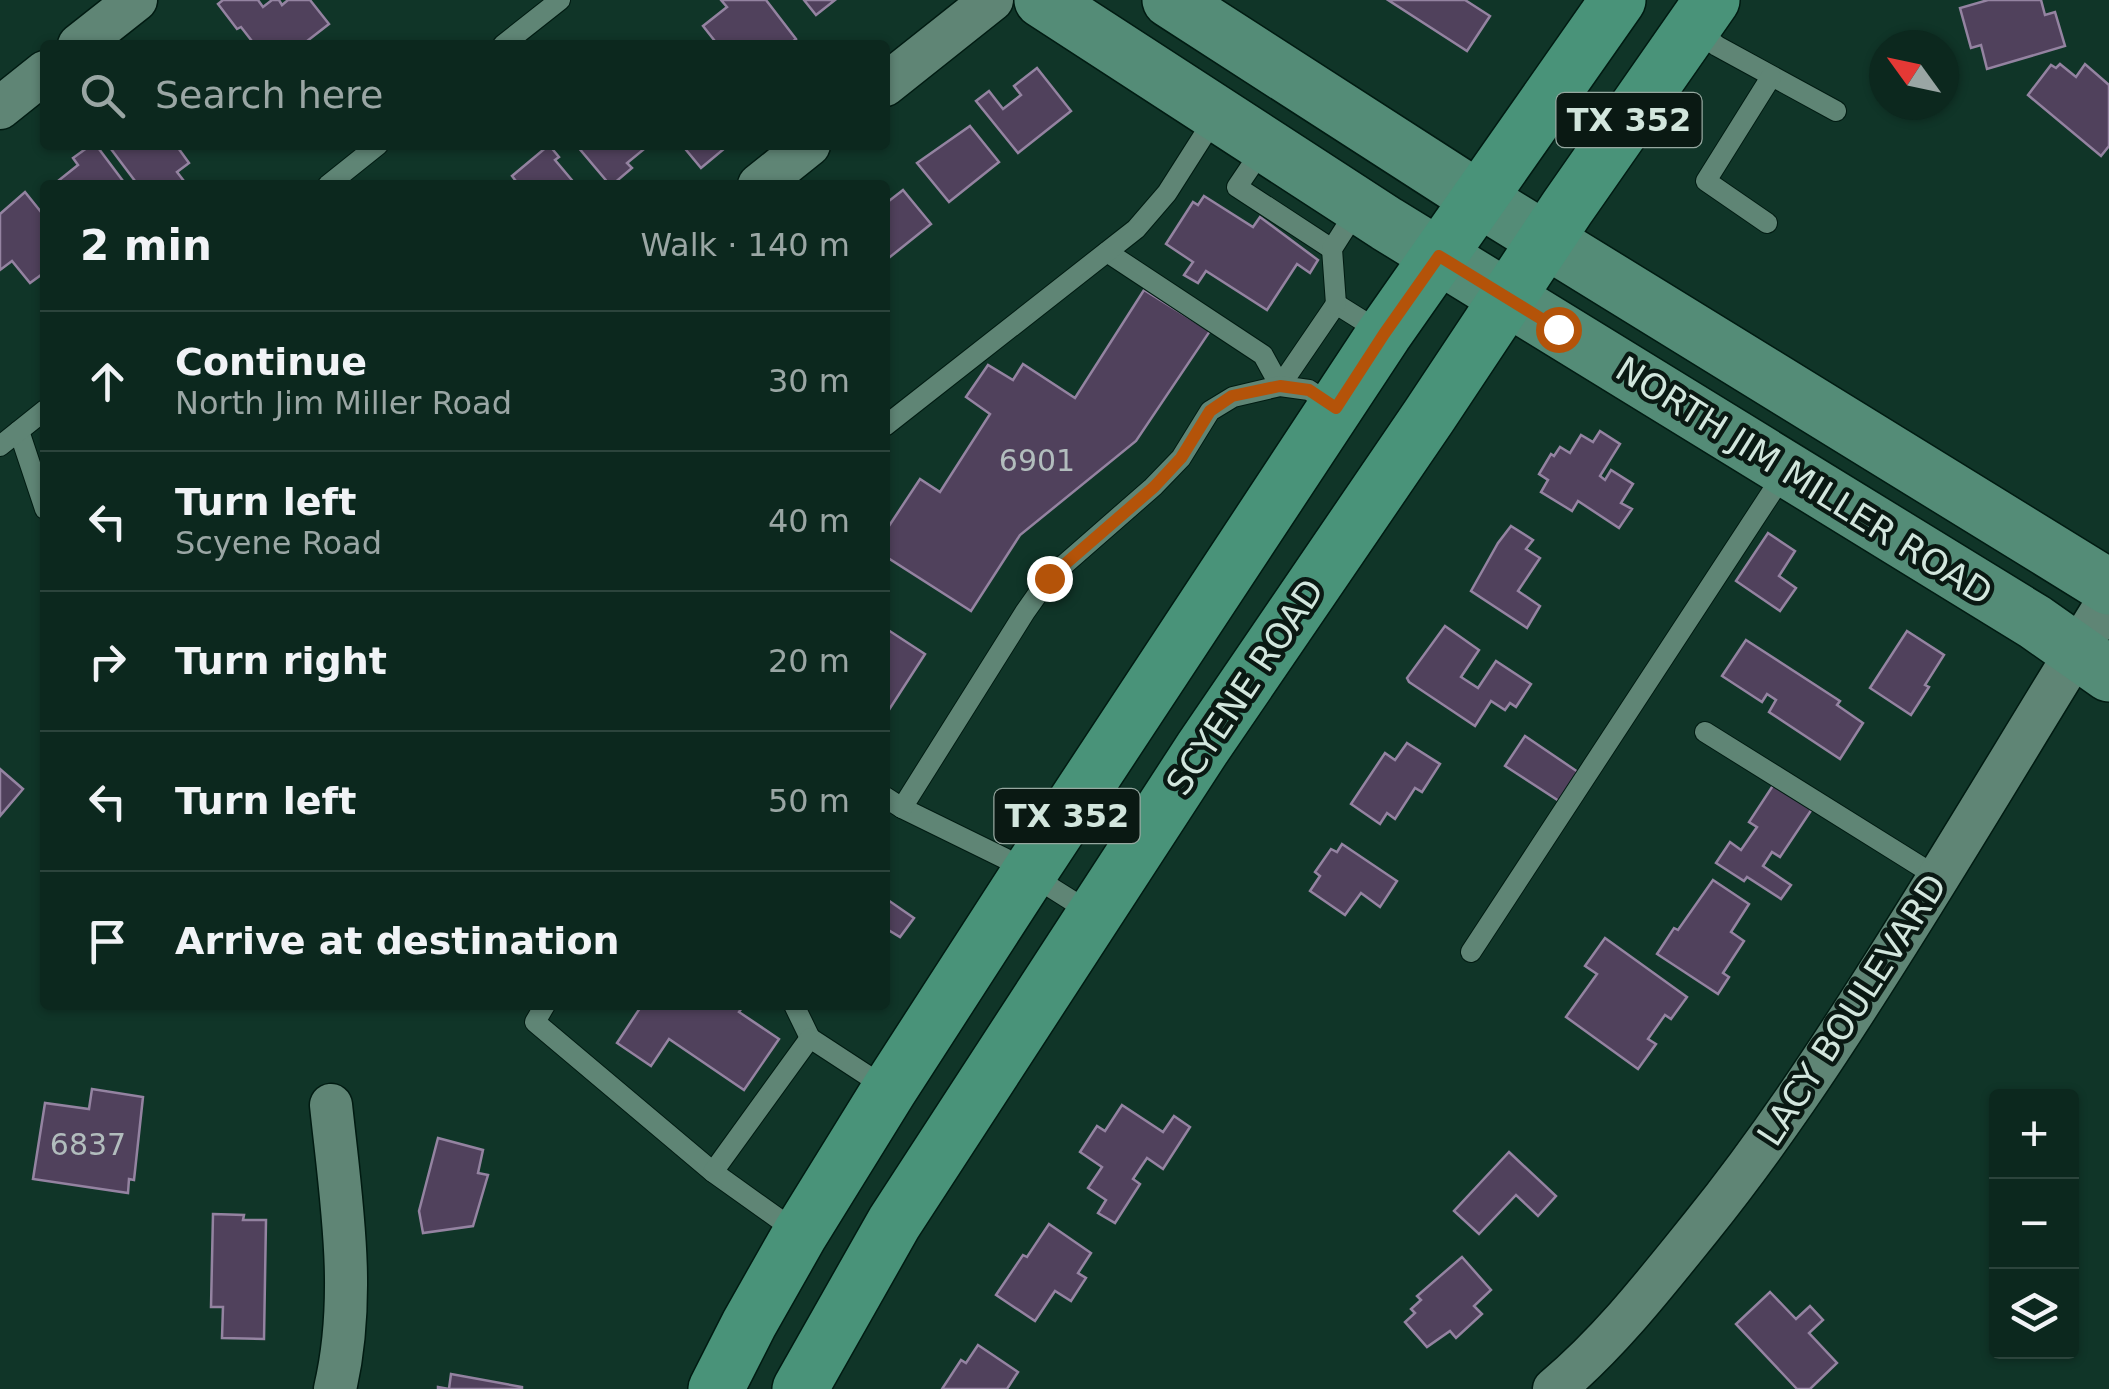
<!DOCTYPE html>
<meta charset="utf-8">
<style>
:root{--surface:#0c281e;--page:#153027;--text:#f1f3f6;--muted:#9aa6a4;--line:#2c443c}
body{margin:0;font-family:"DejaVu Sans",sans-serif;background:var(--page);color:var(--text)}
.controls{position:absolute;right:30px;bottom:30px;display:grid;overflow:hidden;border-radius:10px;box-shadow:0 2px 8px #0004}
.controls button{width:90px;height:90px;display:grid;place-items:center;padding:0;border:0;border-bottom:2px solid var(--line);background:var(--surface);color:var(--text);font:50px sans-serif}
.compass{position:absolute;left:1869px;top:30px;width:90px;height:90px;border-radius:50%;background:var(--surface);box-shadow:0 2px 8px #0004;rotate:303deg}
.stop{position:absolute;width:30px;height:30px;margin:-22px;border:8px solid #b45309;border-radius:50%;background:#fff}
.stop.end{background:#b45309;border-color:#fff;box-shadow:0 2px 10px #0008}
.list{margin:0;padding:0;list-style:none}
h2{display:flex;justify-content:space-between;align-items:center;height:130px;margin:0;padding:0 40px;font-size:42px}
h2 small{font-size:32px;font-weight:400;color:var(--muted)}
.list li{display:grid;grid-template-columns:65px 1fr auto;gap:30px;align-items:center;box-sizing:border-box;height:140px;padding:0 40px;border-top:2px solid var(--line)}
.list b{display:block;font-size:38px;white-space:nowrap}
.list p{margin:0;font-size:32px;white-space:nowrap;color:var(--muted)}
.list em{font-size:32px;font-style:normal;color:var(--muted)}
.icon{flex:none;width:55px;height:55px;fill:none;stroke:currentColor;stroke-width:2;stroke-linecap:round;stroke-linejoin:round}
.map{position:relative;flex:none;width:2109px;height:1389px;overflow:hidden}
.search{position:absolute;background:var(--surface);box-shadow:0 2px 8px #0004;left:40px;top:40px;width:850px;height:110px;display:flex;align-items:center;gap:25px;box-sizing:border-box;padding:0 35px;border-radius:10px;color:var(--muted);font-size:38px}
.panel{position:absolute;background:var(--surface);box-shadow:0 2px 8px #0004;left:40px;top:180px;width:850px;height:830px;border-radius:10px}
.map>svg:first-child{display:block}
.building{fill:#50415c;stroke:#9483a1;stroke-width:2.5}
.lines{fill:none;stroke-linecap:round;stroke-linejoin:round}
.service-casing{stroke:#011b12;stroke-width:22}
.minor-casing{stroke:#011b12;stroke-width:45}
.secondary-casing{stroke:#011b12;stroke-width:58}
.primary-casing{stroke:#011b12;stroke-width:58}
.service{stroke:#5f8575;stroke-width:20}
.minor{stroke:#5f8575;stroke-width:42}
.secondary{stroke:#548c77;stroke-width:55}
.primary{stroke:#499379;stroke-width:55}
.route{stroke:#b45309;stroke-width:12}
.labels{text-anchor:middle;dominant-baseline:central;stroke-width:9;stroke-linejoin:round;paint-order:stroke}
.number-label{font-size:30px;fill:#b2bdbd}
.shield{fill:#0a1913;stroke:#96a8a0;stroke-width:2.5}
.shield-label{font-size:32px;font-weight:bold;fill:#d2e6dd}
.street-label{font-size:35px;fill:#d2e6dd;stroke:#0a1913}
</style>
<div class="map">
<svg width="2109" height="1389" viewBox="0 0 2109 1389">
<rect width="100%" height="100%" fill="#103528"/>
<g class="building">
<path d="M223,0H258L263,7L272,0H279L282,5L288,0H310L329,24L302,45H255L241,27L237,29L218,4Z"/>
<path d="M721,0H766L796,39L788,45H778L775,42L771,45H718L703,26L727,7Z"/>
<path d="M804,0H835L816,15Z"/>
<path d="M1388,0H1465L1490,16L1467,51Z"/>
<path d="M1988,0H2041L2045,15L2055,12L2065,46L1987,69L1981,45L1971,48L1960,8Z"/>
<path d="M2060,64L2076,77L2085,64L2109,85V146L2101,156L2028,95L2051,65L2056,68Z"/>
<path d="M1037,68L1071,111L1018,153L976,101L989,91L1003,109L1021,95L1014,86Z"/>
<path d="M970,126L999,162L949,202L917,163Z"/>
<path d="M91,145H96L126,185H53L78,165L73,158Z"/>
<path d="M108,145H176L189,163L177,172L187,185H138Z"/>
<path d="M549,145L559,157L555,160L576,185H519L512,176Z"/>
<path d="M580,145H649L627,163L632,168L612,185H610L578,147Z"/>
<path d="M682,145H723L725,148L701,168Z"/>
<path d="M903,190L931,224L885,261V204Z"/>
<path d="M25,192L45,217V272L30,283L12,261L0,270V214Z"/>
<path d="M1204,196L1253,227L1260,217L1318,260L1310,273L1297,264L1267,310L1206,271L1198,283L1184,275L1193,262L1166,244L1193,202L1198,205Z"/>
<path d="M1144,290L1210,331L1136,441L1020,535L971,611L885,556V532L920,479L940,492L990,414L966,397L988,365L1013,380L1023,364L1075,398Z"/>
<path d="M1600,431L1620,444L1600,476L1605,480L1611,470L1633,484L1621,503L1632,509L1619,528L1578,501L1572,511L1541,492L1548,480L1539,474L1551,454L1554,456L1560,447L1570,453L1581,435L1593,442Z"/>
<path d="M1511,526L1533,540L1526,549L1540,558L1518,591L1540,606L1527,628L1471,591L1498,543Z"/>
<path d="M1768,533L1795,551L1779,576L1796,588L1780,611L1736,581Z"/>
<path d="M1445,626L1479,650L1461,677L1478,688L1496,661L1531,684L1516,707L1510,703L1505,710L1491,701L1475,726L1409,682L1407,678Z"/>
<path d="M885,628L925,654L885,716Z"/>
<path d="M1907,631L1944,655L1925,685L1929,687L1911,715L1870,688Z"/>
<path d="M1746,640L1840,701L1837,705L1863,723L1840,759L1769,712L1776,700L1767,694L1762,702L1722,676Z"/>
<path d="M1525,736L1578,772L1559,801L1505,766Z"/>
<path d="M1407,743L1440,764L1422,792L1415,788L1395,819L1387,813L1380,824L1351,804L1385,753L1395,760Z"/>
<path d="M0,769L23,789L0,816Z"/>
<path d="M1774,784L1812,809L1780,857L1772,852L1763,866L1791,885L1781,899L1747,877L1744,881L1716,863L1730,842L1741,850L1757,827L1749,822Z"/>
<path d="M1342,844L1397,881L1380,907L1361,893L1345,915L1310,891L1320,876L1315,872L1331,849L1337,852Z"/>
<path d="M1713,880L1749,904L1731,932L1744,941L1723,973L1729,977L1718,994L1657,954L1674,928L1678,930Z"/>
<path d="M885,898L914,918L900,937L885,928Z"/>
<path d="M1605,938L1687,997L1671,1019L1665,1015L1648,1039L1656,1044L1638,1069L1566,1017L1597,974L1585,966Z"/>
<path d="M642,1005H744L739,1012L779,1039L744,1090L669,1039L651,1066L617,1043Z"/>
<path d="M92,1089L143,1097L134,1180L129,1179L128,1193L33,1179L45,1103L89,1109Z"/>
<path d="M1122,1105L1163,1132L1174,1116L1190,1127L1163,1169L1147,1158L1133,1179L1140,1184L1115,1223L1098,1213L1106,1200L1088,1188L1102,1167L1080,1152L1097,1126L1105,1131Z"/>
<path d="M438,1138L483,1150L478,1173L488,1175L473,1226L423,1233L419,1211Z"/>
<path d="M1509,1152L1556,1196L1538,1216L1516,1195L1479,1234L1454,1211Z"/>
<path d="M213,1214L244,1215L243,1220H266L264,1339L222,1338L223,1307H211Z"/>
<path d="M1049,1224L1091,1253L1078,1273L1086,1278L1071,1301L1055,1291L1035,1321L996,1295L1023,1255L1027,1257Z"/>
<path d="M1462,1257L1491,1290L1474,1306L1482,1314L1456,1338L1450,1331L1427,1347L1405,1322L1415,1313L1411,1309L1421,1300L1417,1296Z"/>
<path d="M1770,1292L1796,1319L1810,1306L1823,1320L1809,1333L1837,1363L1810,1389H1797L1736,1324Z"/>
<path d="M978,1345L1018,1372L1007,1389H942L961,1360L966,1363Z"/>
<path d="M451,1374L522,1387V1389H438V1387L449,1389Z"/>
</g>
<g class="lines">
<g class="service-casing">
<g id="service">
<path d="M1695,29L1717,46L1836,111"/>
<path d="M503,45L560,0"/>
<path d="M1264,147L1237,187L1332,249"/>
<path d="M328,185L378,145"/>
<path d="M1767,223L1706,181L1771,77"/>
<path d="M1107,252L1263,355L1280,386L1336,304L1384,334"/>
<path d="M1336,304L1332,249L1358,208"/>
<path d="M885,426L1136,229L1167,193L1216,116"/>
<path d="M19,431L45,509"/>
<path d="M0,446L45,410"/>
<path d="M1705,732L1939,878"/>
<path d="M885,797L902,808L1004,858L1093,914"/>
<path d="M902,808L1025,612L1049,578L1153,487L1181,458L1210,411L1233,397L1280,386L1309,390L1334,407"/>
<path d="M1471,952L1785,472"/>
<path d="M545,1005L535,1022L713,1172"/>
<path d="M794,1005L810,1038"/>
<path d="M797,1232L713,1172L810,1038L888,1089"/>
</g>
</g>
<g class="minor-casing">
<g id="minor">
<path d="M79,45L136,0"/>
<path d="M885,85L992,0"/>
<path d="M0,108L45,72"/>
<path d="M759,185L809,145"/>
<path d="M331,1105C341,1199 357,1296 335,1389"/>
<path d="M1554,1389C1610,1342 1655,1284 1701,1227C1768,1144 1826,1056 1883,966C1960,845 2033,721 2109,599"/>
</g>
</g>
<g class="secondary-casing">
<g id="secondary">
<path d="M1042,0L1387,224L2035,622L2109,674"/>
<path d="M1170,0L1479,199L2109,587"/>
</g>
</g>
<g class="primary-casing">
<g id="primary">
<path d="M716,1389L749,1324L800,1234L889,1090L1029,873L1384,334L1618,0"/>
<path d="M800,1389L894,1223L1202,749L1429,416L1567,208L1712,0"/>
</g>
</g>
<use href="#service" class="service"/>
<use href="#minor" class="minor"/>
<use href="#secondary" class="secondary"/>
<use href="#primary" class="primary"/>
</g>
<g class="lines">
<path class="route" d="M1049,578L1154,487L1181,458L1210,411L1232,396L1280,386L1309,390L1336,408L1384,334L1439,256L1558,329"/>
</g>
<g class="labels">
<g class="number-label">
<text x="1037" y="460">6901</text>
<text x="88" y="1144">6837</text>
</g>
<g class="shield">
<rect x="1556.5" y="93" width="145" height="54" rx="8"/>
<rect x="994.5" y="789" width="145" height="54" rx="8"/>
</g>
<g class="shield-label">
<text x="1629" y="120">TX 352</text>
<text x="1067" y="816">TX 352</text>
</g>
<g class="street-label">
<text transform="translate(1804 481) rotate(32)">NORTH JIM MILLER ROAD</text>
<text transform="translate(1245 687) rotate(-56)">SCYENE ROAD</text>
<text transform="translate(1852 1010) rotate(-57)">LACY BOULEVARD</text>
</g>
</g>
</svg>
<div class="controls">
<button>+</button>
<button>−</button>
<button><svg class="icon" aria-label="layers" viewBox="0 0 24 24"><path d="M12 4l9 5-9 5-9-5zM3 14l9 5 9-5"/></svg></button>
</div>
<svg class="compass" viewBox="-18 -18 36 36"><path d="M0-13l5 13h-10z" fill="#e53935"/><path d="M0 13l5-13h-10z" fill="#9aa6a4"/></svg>
<div class="stop" style="left:1558px;top:329px"></div>
<div class="stop end" style="left:1049px;top:578px"></div>
<div class="search"><svg class="icon" aria-label="search" viewBox="0 0 24 24"><circle cx="10" cy="10" r="6"/><path d="M15 15l6 6"/></svg>Search here</div>
<section class="panel">
<h2>2 min<small>Walk · 140 m</small></h2>
<ul class="list">
<li><svg class="icon" aria-label="ahead" viewBox="0 0 24 24"><path d="M12 20V5M6 11l6-6 6 6"/></svg><div><b>Continue</b><p>North Jim Miller Road</p></div><em>30 m</em></li>
<li><svg class="icon" aria-label="left" viewBox="0 0 24 24"><path d="M17 20v-9H6M10 6l-5 5 5 5"/></svg><div><b>Turn left</b><p>Scyene Road</p></div><em>40 m</em></li>
<li><svg class="icon" aria-label="right" viewBox="0 0 24 24"><path d="M7 20v-9h11M14 6l5 5-5 5"/></svg><div><b>Turn right</b></div><em>20 m</em></li>
<li><svg class="icon" aria-label="left" viewBox="0 0 24 24"><path d="M17 20v-9H6M10 6l-5 5 5 5"/></svg><div><b>Turn left</b></div><em>50 m</em></li>
<li><svg class="icon" aria-label="arrive" viewBox="0 0 24 24"><path d="M6 21V4h12l-3 4 3 4H6"/></svg><div><b>Arrive at destination</b></div></li>
</ul>
</section>
</div>
